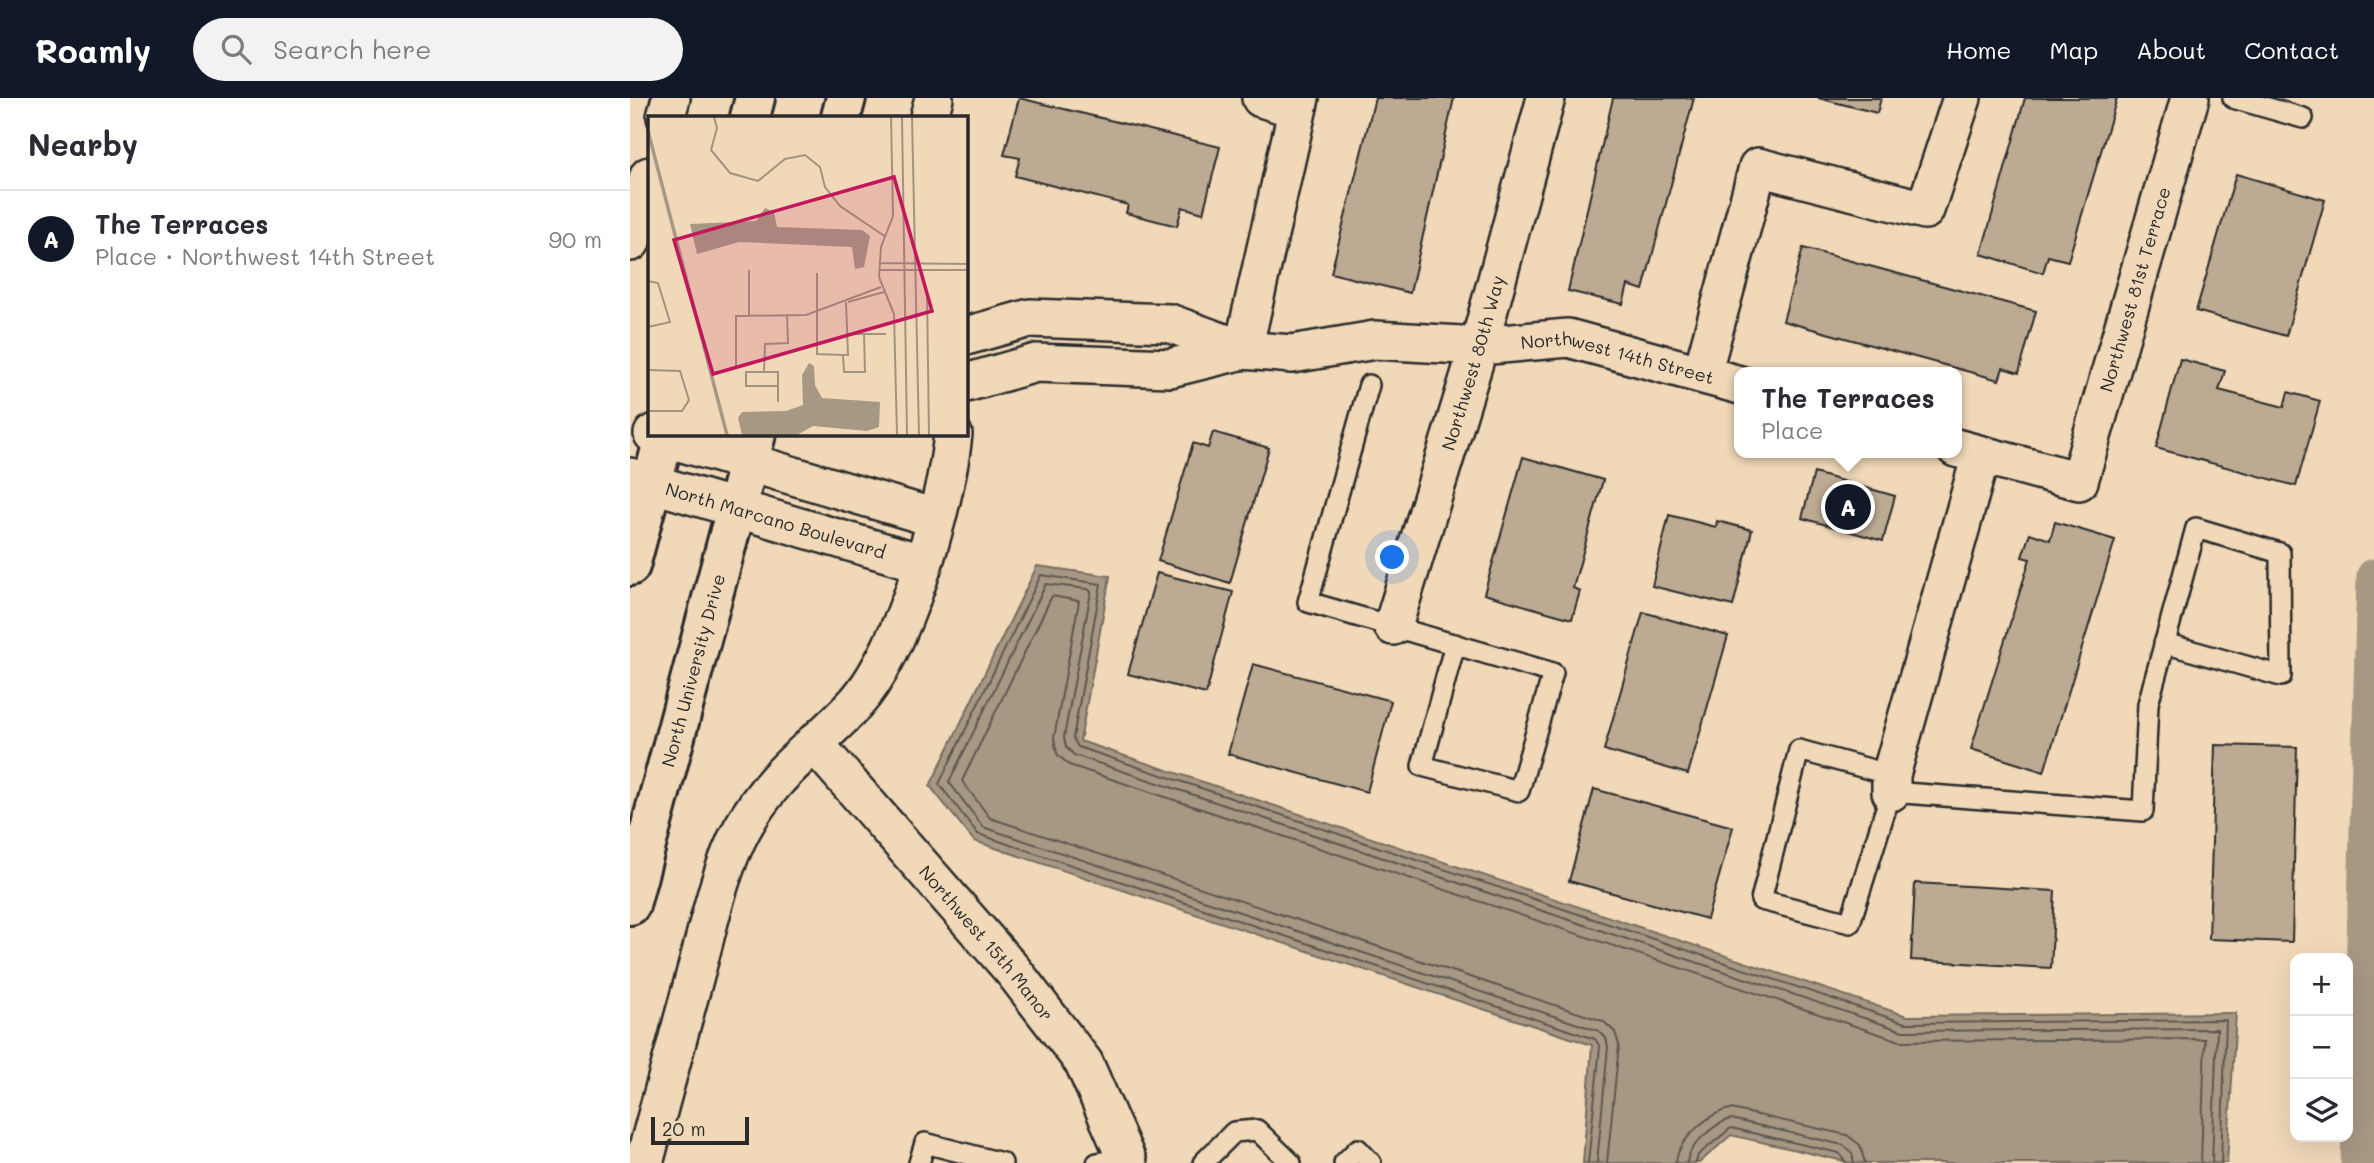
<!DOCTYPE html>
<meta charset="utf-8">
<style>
:root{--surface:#fff;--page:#f2f2f3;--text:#2b2b33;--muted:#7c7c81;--line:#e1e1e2;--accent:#111827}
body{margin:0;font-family:Mali,sans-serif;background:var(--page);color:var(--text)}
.controls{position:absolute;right:21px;bottom:21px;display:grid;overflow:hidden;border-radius:14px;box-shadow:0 7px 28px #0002}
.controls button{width:63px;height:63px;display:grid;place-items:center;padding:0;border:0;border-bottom:2px solid var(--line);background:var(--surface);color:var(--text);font:35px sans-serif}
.scale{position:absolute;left:21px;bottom:18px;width:98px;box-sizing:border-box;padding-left:7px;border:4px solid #2b2b2b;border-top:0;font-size:19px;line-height:24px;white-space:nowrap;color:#2b2b2b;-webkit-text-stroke:5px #f0d8b8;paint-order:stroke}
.you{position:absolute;left:763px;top:460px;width:24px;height:24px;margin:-18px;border:5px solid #fff;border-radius:50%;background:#1a73e8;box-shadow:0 0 0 10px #1a73e833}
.badge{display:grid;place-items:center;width:46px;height:46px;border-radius:50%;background:var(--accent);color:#fff;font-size:23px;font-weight:700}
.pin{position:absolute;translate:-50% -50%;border:4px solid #fff;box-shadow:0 2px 7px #0006}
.popup{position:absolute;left:1104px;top:269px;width:228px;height:91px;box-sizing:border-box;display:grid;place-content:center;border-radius:14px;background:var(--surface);filter:drop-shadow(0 2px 5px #0005);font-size:23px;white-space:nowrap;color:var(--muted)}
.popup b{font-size:26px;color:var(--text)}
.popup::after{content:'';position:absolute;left:50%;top:100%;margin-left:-14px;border:14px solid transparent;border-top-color:var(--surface)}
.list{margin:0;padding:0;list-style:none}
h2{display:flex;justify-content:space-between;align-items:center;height:91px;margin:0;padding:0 28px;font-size:30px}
h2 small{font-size:23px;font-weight:400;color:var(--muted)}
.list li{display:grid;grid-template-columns:46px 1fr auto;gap:21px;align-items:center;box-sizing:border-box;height:98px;padding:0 28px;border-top:2px solid var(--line)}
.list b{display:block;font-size:26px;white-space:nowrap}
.list p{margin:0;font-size:23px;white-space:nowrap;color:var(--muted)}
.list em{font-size:23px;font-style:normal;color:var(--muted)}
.icon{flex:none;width:38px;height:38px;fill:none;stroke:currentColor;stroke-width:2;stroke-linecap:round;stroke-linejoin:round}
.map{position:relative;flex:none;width:1744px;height:1065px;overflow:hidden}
header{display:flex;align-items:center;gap:42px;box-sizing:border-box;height:98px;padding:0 35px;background:var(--accent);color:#fff}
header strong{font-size:33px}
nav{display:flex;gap:38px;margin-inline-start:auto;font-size:24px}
.search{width:490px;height:63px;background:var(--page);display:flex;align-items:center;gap:18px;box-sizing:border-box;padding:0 24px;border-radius:38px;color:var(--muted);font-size:26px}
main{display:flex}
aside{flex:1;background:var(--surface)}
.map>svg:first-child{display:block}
.water{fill:#a79884;stroke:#756c60;stroke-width:2}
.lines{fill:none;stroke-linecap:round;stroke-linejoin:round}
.shore{stroke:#5d574f;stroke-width:2}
.canal{stroke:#a79884;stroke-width:35}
.building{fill:#bdaa93;stroke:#2b2b2b;stroke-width:2}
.service-casing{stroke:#2b2b2b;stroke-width:24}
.minor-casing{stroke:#2b2b2b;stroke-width:42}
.primary-casing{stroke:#2b2b2b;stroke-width:44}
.service{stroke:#f0d8b8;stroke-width:19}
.minor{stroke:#f0d8b8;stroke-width:37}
.primary{stroke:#f0d8b8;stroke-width:38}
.labels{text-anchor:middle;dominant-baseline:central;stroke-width:5;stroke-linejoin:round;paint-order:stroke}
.street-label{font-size:18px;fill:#2b2b2b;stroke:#f0d8b8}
.inset-river{fill:none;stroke:#a79884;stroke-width:3.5}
.inset-road{fill:none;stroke:#a19380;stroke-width:2}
.view{fill:#c2185b;fill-opacity:0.15;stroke:#c2185b;stroke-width:3.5}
.inset-edge{fill:none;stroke:#2b2b2b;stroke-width:3.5}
</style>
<header>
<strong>Roamly</strong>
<div class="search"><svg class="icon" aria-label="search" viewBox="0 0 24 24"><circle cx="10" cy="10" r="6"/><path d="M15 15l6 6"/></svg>Search here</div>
<nav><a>Home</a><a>Map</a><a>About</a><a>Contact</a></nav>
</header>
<main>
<aside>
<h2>Nearby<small></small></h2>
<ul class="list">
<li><span class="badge">A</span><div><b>The Terraces</b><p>Place · Northwest 14th Street</p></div><em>90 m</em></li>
</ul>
</aside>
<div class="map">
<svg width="1744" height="1065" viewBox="0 0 1744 1065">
<rect width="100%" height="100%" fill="#f0d8b8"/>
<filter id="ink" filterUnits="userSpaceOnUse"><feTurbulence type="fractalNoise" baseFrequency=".0143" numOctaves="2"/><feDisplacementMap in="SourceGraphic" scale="14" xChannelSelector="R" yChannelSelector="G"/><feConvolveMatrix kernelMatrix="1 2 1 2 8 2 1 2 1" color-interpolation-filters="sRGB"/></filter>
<g filter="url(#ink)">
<path class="water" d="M407,468L480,478L450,643L1277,918L1606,915L1597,1065H1222L1101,1037L1069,1065H953L962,947L344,743L300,688Z"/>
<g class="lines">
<g class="shore">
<path d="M958,1065L970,949L965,941L348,736L309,686L411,477L471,486L443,640L448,649L1275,925L1596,922L1591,1065"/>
<path d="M967,1065L978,949L976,940L969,933L353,729L319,684L416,486L458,491L461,494L434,639L436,649L444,657L1273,933L1587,931L1582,1065"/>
<path d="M977,1065L989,947L985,934L973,923L360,720L332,683L422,498L449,503L424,640L427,656L439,667L1270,943L1575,941L1571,1065"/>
<path d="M1046,1065C1047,1043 1079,1014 1101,1011L1217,1037L1230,1047L1235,1065"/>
<path d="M1057,1065C1058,1048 1085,1025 1101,1021L1213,1047L1222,1055L1224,1065"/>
<path d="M1066,1065L1068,1057L1101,1030L1209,1055L1216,1065"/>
</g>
<path class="canal" d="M1728,1065L1744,478"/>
</g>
<g class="building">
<path d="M389,0L590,49L573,115L552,109L547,128L496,115L498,107L385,78L390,60L374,57Z"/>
<path d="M745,0H824L780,195L701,175Z"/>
<path d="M983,0H1064L1013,192L998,187L993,206L938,193Z"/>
<path d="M1188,0H1251L1247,15Z"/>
<path d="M1395,0H1487L1438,163L1418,158L1413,175L1351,156Z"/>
<path d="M1606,76L1695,102L1656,238L1566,213Z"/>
<path d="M1173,150L1406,213L1389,275L1373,270L1369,282L1153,223Z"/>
<path d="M1550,261L1595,273L1589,292L1654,309L1658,294L1690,303L1666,388L1526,350Z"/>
<path d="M583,334L639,350L600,485L528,463L563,345L578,350Z"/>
<path d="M893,359L973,382L943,490L950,493L942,521L854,496Z"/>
<path d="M1184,375L1265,398L1253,443L1172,420Z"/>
<path d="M1039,417L1086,429L1087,423L1122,432L1103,508L1022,488Z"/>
<path d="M1425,424L1485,442L1414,674L1341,651L1400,461L1392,459L1400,435L1420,442Z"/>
<path d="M527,475L603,494L576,596L498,576Z"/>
<path d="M1013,514L1098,538L1058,676L974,652Z"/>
<path d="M623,566L761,603L737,694L598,656Z"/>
<path d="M1585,647L1667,649L1662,844L1579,841Z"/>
<path d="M964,691L1103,729L1077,821L939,783Z"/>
<path d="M1285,785L1425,793L1421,870L1281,862Z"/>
</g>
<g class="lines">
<g class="service-casing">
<g id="service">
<path d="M1603,0L1673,20"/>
<path d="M739,287L678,504L923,575L889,693L792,668L825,546"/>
<path d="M1261,677L1169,652L1131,802L1220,825L1261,694L1513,713L1518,606L1566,430L1650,455L1651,578L1534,545"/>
<path d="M289,1065L295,1045L372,1065"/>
<path d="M467,1065L495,1060"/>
<path d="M573,1065L604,1034L627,1032L661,1065"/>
<path d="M714,1065L728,1051L741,1065"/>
</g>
</g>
<g class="minor-casing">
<g id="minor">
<path d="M631,0L667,11"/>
<path d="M36,19L41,0"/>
<path d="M299,19L304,0"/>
<path d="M1,144L19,78"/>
<path id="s1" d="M336,238L400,220L539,225L613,252L662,256L745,242L849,248L938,240L1110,287"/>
<path d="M613,252L670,0"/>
<path d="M1072,276L1128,69L1295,112L1332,0"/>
<path d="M336,285L406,265L540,270L613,252"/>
<path d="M23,336L305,420"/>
<path id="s2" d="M1326,350L1449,383L1560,0"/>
<path id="s3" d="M0,379L291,465"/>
<path id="s4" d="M763,528L849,248L916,0"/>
<path id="s5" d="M184,645L384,874L454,965L498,1065"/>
<path d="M1261,694V677L1351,357"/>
<path d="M14,1065C32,999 50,932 68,866C80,821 90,772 112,731C142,675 184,650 225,606C273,554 316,407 323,336"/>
</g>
</g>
<g class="primary-casing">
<g id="primary">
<path d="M120,19L125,0"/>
<path d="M211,19L216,0"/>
<path d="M0,468L35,336"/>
<path id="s6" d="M0,807L126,336"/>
</g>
</g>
<use href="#service" class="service"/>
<use href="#minor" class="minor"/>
<use href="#primary" class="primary"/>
</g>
</g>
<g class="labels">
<g class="street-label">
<text stroke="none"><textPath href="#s2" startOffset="327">Northwest 81st Terrace</textPath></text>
<text stroke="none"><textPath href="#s1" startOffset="663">Northwest 14th Street</textPath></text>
<text stroke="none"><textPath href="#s4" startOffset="275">Northwest 80th Way</textPath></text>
<text stroke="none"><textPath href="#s3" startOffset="152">North Marcano Boulevard</textPath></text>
<text stroke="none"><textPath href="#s6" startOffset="243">North University Drive</textPath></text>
<text stroke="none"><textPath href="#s5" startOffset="264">Northwest 15th Manor</textPath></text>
</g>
</g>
<g transform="translate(18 18)">
<rect width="320" height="320" fill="#f0d8b8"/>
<path d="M117,92L126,96L129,111L214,114L222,120L216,151L207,153L204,131L91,126L49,138L42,108L108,105ZM161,247L166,250L167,269L174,282L232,286L231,311L219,315L165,310L149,319H94L90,302L94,296L138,295L155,289L154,259Z" fill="#a79884"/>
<path class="inset-river" d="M0,15L79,319"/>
<path class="inset-road" d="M66,1L69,12L63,34L82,57L110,65L137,43L157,39L172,51L177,71L192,90L238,121M243,1L245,100L233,131L231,161L246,198L249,319M254,1L259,319M264,1L271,319M231,147L321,148M101,154V199M231,154H321M169,157V238L195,239L196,256H217L216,218M0,165L10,167L22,206L0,211M279,177L281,319M200,186L236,176M200,218H238M195,239H200L198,186M88,253V200L158,199L233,171M0,254L32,255L41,284L34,295H0M116,256L117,228L140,227L139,199M130,270H98V256H130V286"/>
<path class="view" d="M246,61L284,195L65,258L26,124Z"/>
<rect width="320" height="320" class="inset-edge"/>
</g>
</svg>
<div class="controls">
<button>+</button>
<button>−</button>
<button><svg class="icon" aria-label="layers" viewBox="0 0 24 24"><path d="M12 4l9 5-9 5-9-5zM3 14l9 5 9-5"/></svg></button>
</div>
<div class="scale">20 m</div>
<div class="you"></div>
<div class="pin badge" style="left:1218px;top:409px">A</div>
<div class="popup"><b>The Terraces</b>Place</div>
</div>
</main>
